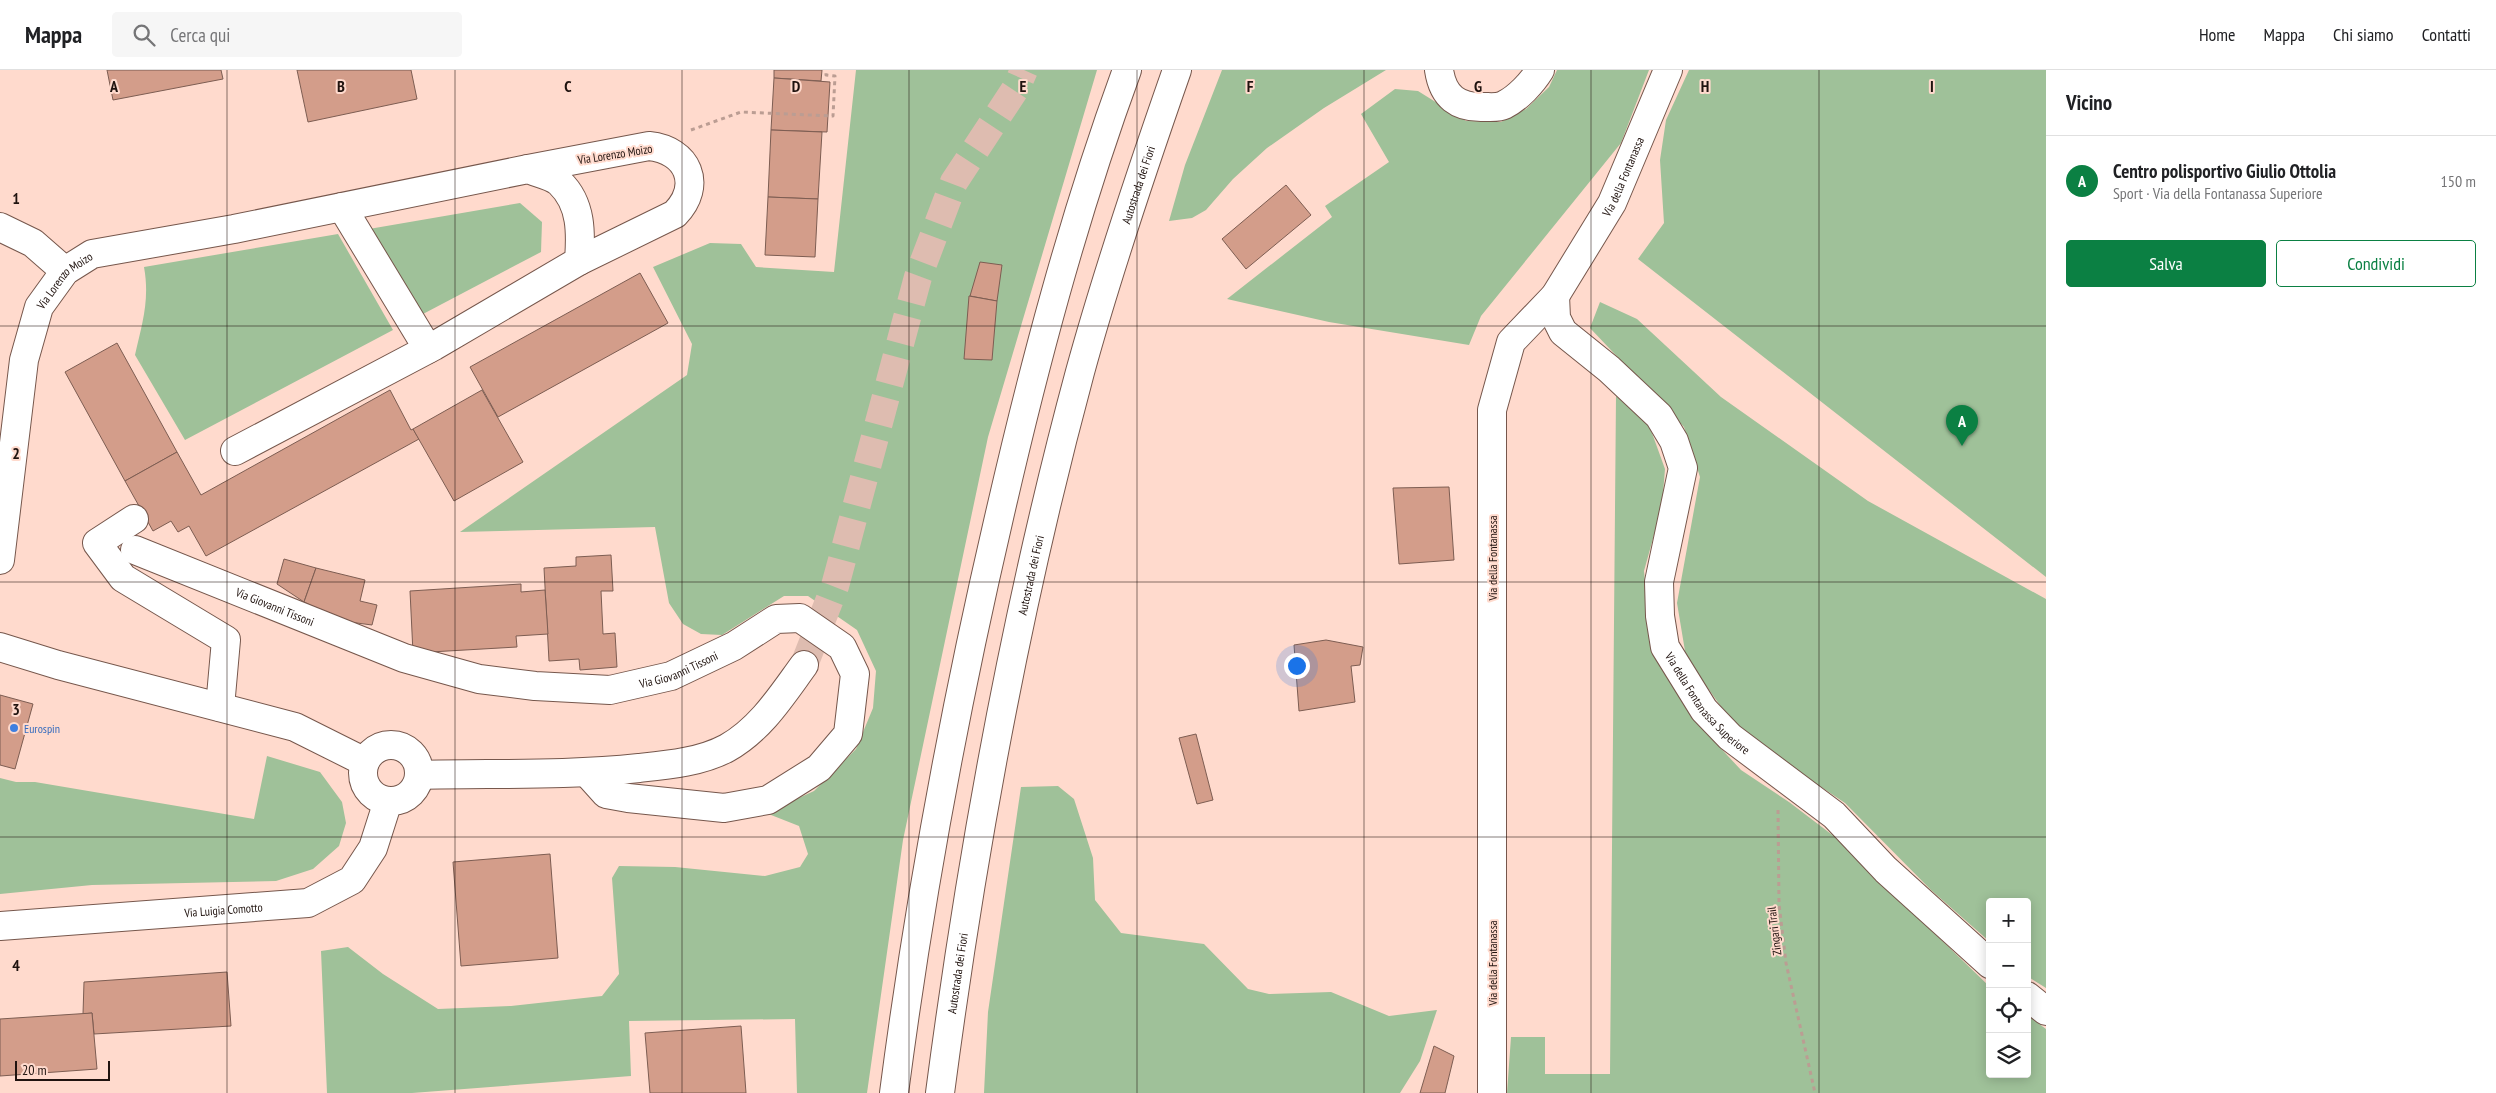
<!DOCTYPE html>
<html lang="it">
<meta charset="utf-8">
<style>
:root{--surface:#fff;--page:#f6f6f6;--text:#202124;--muted:#757577;--line:#e0e0e0;--accent:#0b8043}
body{margin:0;font-family:"PT Sans Narrow",sans-serif;background:var(--page);color:var(--text)}
.controls{position:absolute;right:15px;bottom:15px;display:grid;overflow:hidden;border-radius:5px;box-shadow:0 2px 12px #0003}
.controls button{width:45px;height:45px;display:grid;place-items:center;padding:0;border:0;border-bottom:1px solid var(--line);background:var(--surface);color:var(--text);font:25px sans-serif}
.scale{position:absolute;left:15px;bottom:12px;width:95px;box-sizing:border-box;padding-left:5px;border:2px solid #20130f;border-top:0;font-size:14px;line-height:18px;white-space:nowrap;color:#20130f;-webkit-text-stroke:4px #ffdacd;paint-order:stroke}
.you{position:absolute;left:1296px;top:595px;width:18px;height:18px;margin:-12px;border:4px solid #fff;border-radius:50%;background:#1a73e8;box-shadow:0 0 0 8px #1a73e833}
.badge{display:grid;place-items:center;width:32px;height:32px;border-radius:50%;background:var(--accent);color:#fff;font-size:16px;font-weight:700}
.pin{position:absolute;translate:-50% -41px;filter:drop-shadow(0 1px 2px #0008)}
.pin::after{content:'';position:absolute;top:26px;width:18px;height:15px;background:inherit;clip-path:polygon(0 0,100% 0,50% 100%)}
.list{margin:0;padding:0;list-style:none}
h2{display:flex;justify-content:space-between;align-items:center;height:65px;margin:0;padding:0 20px;font-size:21px}
h2 small{font-size:16px;font-weight:400;color:var(--muted)}
.list li{display:grid;grid-template-columns:32px 1fr auto;gap:15px;align-items:center;box-sizing:border-box;height:90px;padding:0 20px;border-top:1px solid var(--line)}
.list b{display:block;font-size:19px;white-space:nowrap}
.list p{margin:0;font-size:16px;white-space:nowrap;color:var(--muted)}
.list em{font-size:16px;font-style:normal;color:var(--muted)}
.actions{display:flex;gap:10px;padding:15px 20px}
.actions a{flex:1;padding:11px 0;border:1px solid var(--accent);border-radius:5px;text-align:center;font-size:18px;color:var(--accent)}
.actions .main{background:var(--accent);color:#fff}
.icon{flex:none;width:28px;height:28px;fill:none;stroke:currentColor;stroke-width:2;stroke-linecap:round;stroke-linejoin:round}
.map{position:relative;flex:none;width:2046px;height:1023px;overflow:hidden}
header{display:flex;align-items:center;gap:30px;box-sizing:border-box;height:70px;padding:0 25px;background:var(--surface);border-bottom:1px solid var(--line)}
header strong{font-size:24px}
nav{display:flex;gap:28px;margin-inline-start:auto;font-size:18px}
.search{width:350px;height:45px;background:var(--page);display:flex;align-items:center;gap:12px;box-sizing:border-box;padding:0 18px;border-radius:5px;color:var(--muted);font-size:19px}
main{display:flex}
aside{flex:1;background:var(--surface)}
.map>svg:first-child{display:block}
.green{fill:#9fc199}
.building{fill:#d39d8a;stroke:#7d5d52}
.lines{fill:none;stroke-linecap:round;stroke-linejoin:round}
.secondary-tunnel{stroke:#debcb0;stroke-width:28;stroke-dasharray:28 14;stroke-linecap:butt}
.street-casing{stroke:#76574c;stroke-width:30}
.secondary-casing{stroke:#76574c;stroke-width:30}
.highway-casing{stroke:#76574c;stroke-width:30}
.path{stroke:#bb9d93;stroke-width:3;stroke-dasharray:4 4;stroke-linecap:butt}
.street{stroke:#fff;stroke-width:28}
.secondary{stroke:#fff;stroke-width:28}
.highway{stroke:#fff;stroke-width:28}
.grid{fill:none;stroke:#20130f;stroke-width:1;stroke-opacity:0.55}
.shop-dot{fill:#3f7fe0;stroke:#ffdacd;stroke-width:2}
.labels{text-anchor:middle;dominant-baseline:central;stroke-width:4;stroke-linejoin:round;paint-order:stroke}
.street-label{font-size:12px;fill:#20130f;stroke:#ffdacd}
.shop-label{font-size:12px;fill:#366cbe;stroke:#ffdacd;text-anchor:start}
.grid-label{font-size:16px;text-anchor:middle;font-weight:bold;fill:#20130f;stroke:#ffdacd;stroke-width:4;stroke-linejoin:round;paint-order:stroke}
</style>
<header>
<strong>Mappa</strong>
<div class="search"><svg class="icon" aria-label="search" viewBox="0 0 24 24"><circle cx="10" cy="10" r="6"/><path d="M15 15l6 6"/></svg>Cerca qui</div>
<nav><a>Home</a><a>Mappa</a><a>Chi siamo</a><a>Contatti</a></nav>
</header>
<main>
<div class="map">
<svg width="2046" height="1023" viewBox="0 0 2046 1023">
<rect width="100%" height="100%" fill="#ffdacd"/>
<g class="green">
<path d="M856,0H1097L988,367L903,770L867,1023H797L795,949L629,951L631,1006L412,1023H327L321,881L348,877L383,904L438,939L511,936L602,926L619,904L612,808L619,796L675,797L765,806L800,797L808,784L799,756L766,743L814,721L856,679L873,638L876,601L857,560L808,526H784L722,565L701,564L683,554L669,533L655,457L460,462L687,305L692,274L653,197L710,173L741,174L756,197L834,202Z"/>
<path d="M1222,0H1386L1324,38L1267,78L1233,109L1206,140L1192,148L1169,151L1185,95Z"/>
<path d="M1557,0H1649L1621,73L1481,246L1469,275L1329,252L1227,229L1332,147L1325,136L1389,92L1361,44L1395,19L1418,21L1466,51L1501,52L1526,39L1549,17Z"/>
<path d="M1689,0H2046V507L1638,189L1664,153L1660,90L1666,50Z"/>
<path d="M520,133L542,152L541,182L423,244L369,159Z"/>
<path d="M338,164L393,260L185,370L135,285C142,254 150,230 144,197Z"/>
<path d="M1600,232L1637,249L1721,327L1868,431L2046,529V918L2027,906V832H1990V872L1931,820L1845,733L1775,686L1731,651L1686,587L1677,533L1700,407L1684,357L1590,258Z"/>
<path d="M1616,326L1648,352L1665,399L1662,436L1644,501L1649,551L1661,593L1701,657L1741,700L1789,732L1835,767L1990,917V1004H2027V945L2046,959V1023H1507L1511,967H1545V1004H1610Z"/>
<path d="M267,686L320,702L342,732L346,753L339,776L313,799L276,811L92,815L0,824V708L16,712H35L254,749Z"/>
<path d="M1058,716L1074,729L1093,788L1095,830L1121,863L1204,874L1248,919L1269,924L1331,922L1389,946L1437,940L1420,991L1400,1023H984L988,942L1021,717Z"/>
</g>
<g class="building">
<path d="M107,0H221L223,9L113,30Z"/>
<path d="M297,0H411L417,29L308,52Z"/>
<path d="M774,0H822L821,11L774,8Z"/>
<path d="M774,8L830,12L827,62L771,60Z"/>
<path d="M771,60L822,62L818,129L768,127Z"/>
<path d="M1286,115L1311,145L1246,199L1222,169Z"/>
<path d="M768,127L818,129L815,187L765,185Z"/>
<path d="M980,192L1002,195L997,231L970,226Z"/>
<path d="M640,203L668,253L498,347L470,297Z"/>
<path d="M969,226L997,231L992,290L964,289Z"/>
<path d="M117,273L177,382L125,411L65,302Z"/>
<path d="M390,320L411,360L413,359L419,369L206,486L189,456L178,462L171,451L153,461L125,411L177,382L201,425Z"/>
<path d="M482,320L523,392L454,431L413,359Z"/>
<path d="M1449,417L1454,490L1399,494L1393,418Z"/>
<path d="M611,485L613,521H601L603,564L615,563L617,597L580,600L579,589L549,591L544,498L576,496V487Z"/>
<path d="M284,489L316,498L304,532L277,514Z"/>
<path d="M316,498L365,510L360,531L377,535L372,555L342,551L304,532Z"/>
<path d="M521,514V522L545,520L548,564L516,566L517,577L413,583L410,521Z"/>
<path d="M1326,570L1363,577L1360,595L1351,596L1355,632L1299,641L1294,575Z"/>
<path d="M0,625L33,634L15,699L0,695Z"/>
<path d="M1196,664L1213,730L1197,734L1179,668Z"/>
<path d="M550,784L558,888L461,896L453,792Z"/>
<path d="M227,902L231,956L94,964L92,943L83,944L84,912Z"/>
<path d="M92,943L97,999L0,1006V949Z"/>
<path d="M741,956L746,1023H650L645,963Z"/>
<path d="M1434,976L1454,986L1445,1023H1420Z"/>
</g>
<g class="lines">
<path class="secondary-tunnel" d="M804,595L835,516L918,207L954,112L1016,18L1024,0"/>
<g class="street-casing">
<g id="street">
<path d="M1439,0C1443,27 1458,38 1484,37C1490,37 1498,38 1504,35C1518,28 1532,13 1540,0"/>
<path d="M528,99L649,76C688,80 703,115 675,144L579,191"/>
<path d="M342,137L428,279"/>
<path d="M0,157L33,173L65,201"/>
<path id="s1" d="M1555,226L1556,248L1563,262L1609,299L1659,346L1674,371L1683,398L1659,512L1660,546L1665,577L1704,640L1730,667L1834,745L1886,800L1990,894"/>
<path d="M134,449L97,473L123,508L226,570L220,637"/>
<path id="s2" d="M135,480L404,588L479,609L535,616L610,620L671,606L734,576L776,549L800,548L842,577L855,604L848,664L819,698L768,730L724,738L628,728L606,724L588,704"/>
<path id="s3" d="M0,490L24,290L39,237L65,201L92,184L234,159L528,99C537,103 553,106 560,113C582,134 581,164 579,191L434,276L235,381"/>
<path d="M2027,926L2046,941"/>
<path id="s4" d="M1492,1023V340L1511,272L1555,226L1612,133L1668,0"/>
</g>
</g>
<g class="secondary-casing">
<g id="secondary">
<path d="M0,577L58,595L295,657L365,692"/>
<circle cx="391" cy="703" r="28"/>
<path d="M419,705C492,703 565,706 639,698C668,695 701,692 727,678C761,659 782,625 804,595"/>
<path id="s5" d="M0,856L308,833L352,810L373,778L388,731"/>
</g>
</g>
<g class="highway-casing">
<g id="highway">
<path d="M894,1023C919,831 954,641 998,452C1033,299 1073,147 1127,0"/>
<path id="s6" d="M940,1023C972,780 1016,539 1080,302C1108,200 1142,100 1177,0"/>
</g>
</g>
<g class="path">
<path d="M691,60L741,42L833,46L835,6L826,5V0"/>
<path d="M1778,740L1779,834L1786,893L1815,1023"/>
</g>
<use href="#street" class="street"/>
<use href="#secondary" class="secondary"/>
<use href="#highway" class="highway"/>
</g>
<path class="grid" d="M227,0V1023M455,0V1023M682,0V1023M909,0V1023M1137,0V1023M1364,0V1023M1591,0V1023M1819,0V1023M0,256H2046M0,512H2046M0,767H2046"/>
<circle class="shop-dot" cx="14" cy="658" r="5"/>
<g class="labels">
<g class="street-label">
<text transform="translate(615 84) rotate(-9)">Via Lorenzo Moizo</text>
<text stroke="none"><textPath href="#s4" startOffset="955">Via della Fontanassa</textPath></text>
<text stroke="none"><textPath href="#s6" startOffset="931">Autostrada dei Fiori</textPath></text>
<text stroke="none"><textPath href="#s3" startOffset="294">Via Lorenzo Moizo</textPath></text>
<text transform="translate(1492 488) rotate(-90)">Via della Fontanassa</text>
<text stroke="none"><textPath href="#s6" startOffset="526">Autostrada dei Fiori</textPath></text>
<text stroke="none"><textPath href="#s2" startOffset="151">Via Giovanni Tissoni</textPath></text>
<text stroke="none"><textPath href="#s2" startOffset="571">Via Giovanni Tissoni</textPath></text>
<text stroke="none"><textPath href="#s1" startOffset="476">Via della Fontanassa Superiore</textPath></text>
<text stroke="none"><textPath href="#s5" startOffset="224">Via Luigia Comotto</textPath></text>
<text transform="translate(1774 861) rotate(-97)">Zingari Trail</text>
<text transform="translate(1492 893) rotate(-90)">Via della Fontanassa</text>
<text stroke="none"><textPath href="#s6" startOffset="121">Autostrada dei Fiori</textPath></text>
</g>
<g class="shop-label">
<text x="24" y="658">Eurospin</text>
</g>
</g>
<g class="grid-label">
<text x="114" y="22">A</text>
<text x="341" y="22">B</text>
<text x="568" y="22">C</text>
<text x="796" y="22">D</text>
<text x="1023" y="22">E</text>
<text x="1250" y="22">F</text>
<text x="1478" y="22">G</text>
<text x="1705" y="22">H</text>
<text x="1932" y="22">I</text>
<text x="16" y="134">1</text>
<text x="16" y="389">2</text>
<text x="16" y="645">3</text>
<text x="16" y="901">4</text>
</g>
</svg>
<div class="controls">
<button>+</button>
<button>−</button>
<button><svg class="icon" aria-label="locate" viewBox="0 0 24 24"><circle cx="12" cy="12" r="6"/><path d="M12 2v4M12 18v4M2 12h4M18 12h4"/></svg></button>
<button><svg class="icon" aria-label="layers" viewBox="0 0 24 24"><path d="M12 4l9 5-9 5-9-5zM3 14l9 5 9-5"/></svg></button>
</div>
<div class="scale">20 m</div>
<div class="you"></div>
<div class="pin badge" style="left:1962px;top:376px">A</div>
</div>
<aside>
<h2>Vicino<small></small></h2>
<ul class="list">
<li><span class="badge">A</span><div><b>Centro polisportivo Giulio Ottolia</b><p>Sport · Via della Fontanassa Superiore</p></div><em>150 m</em></li>
</ul>
<div class="actions"><a class="main">Salva</a><a>Condividi</a></div>
</aside>
</main>
